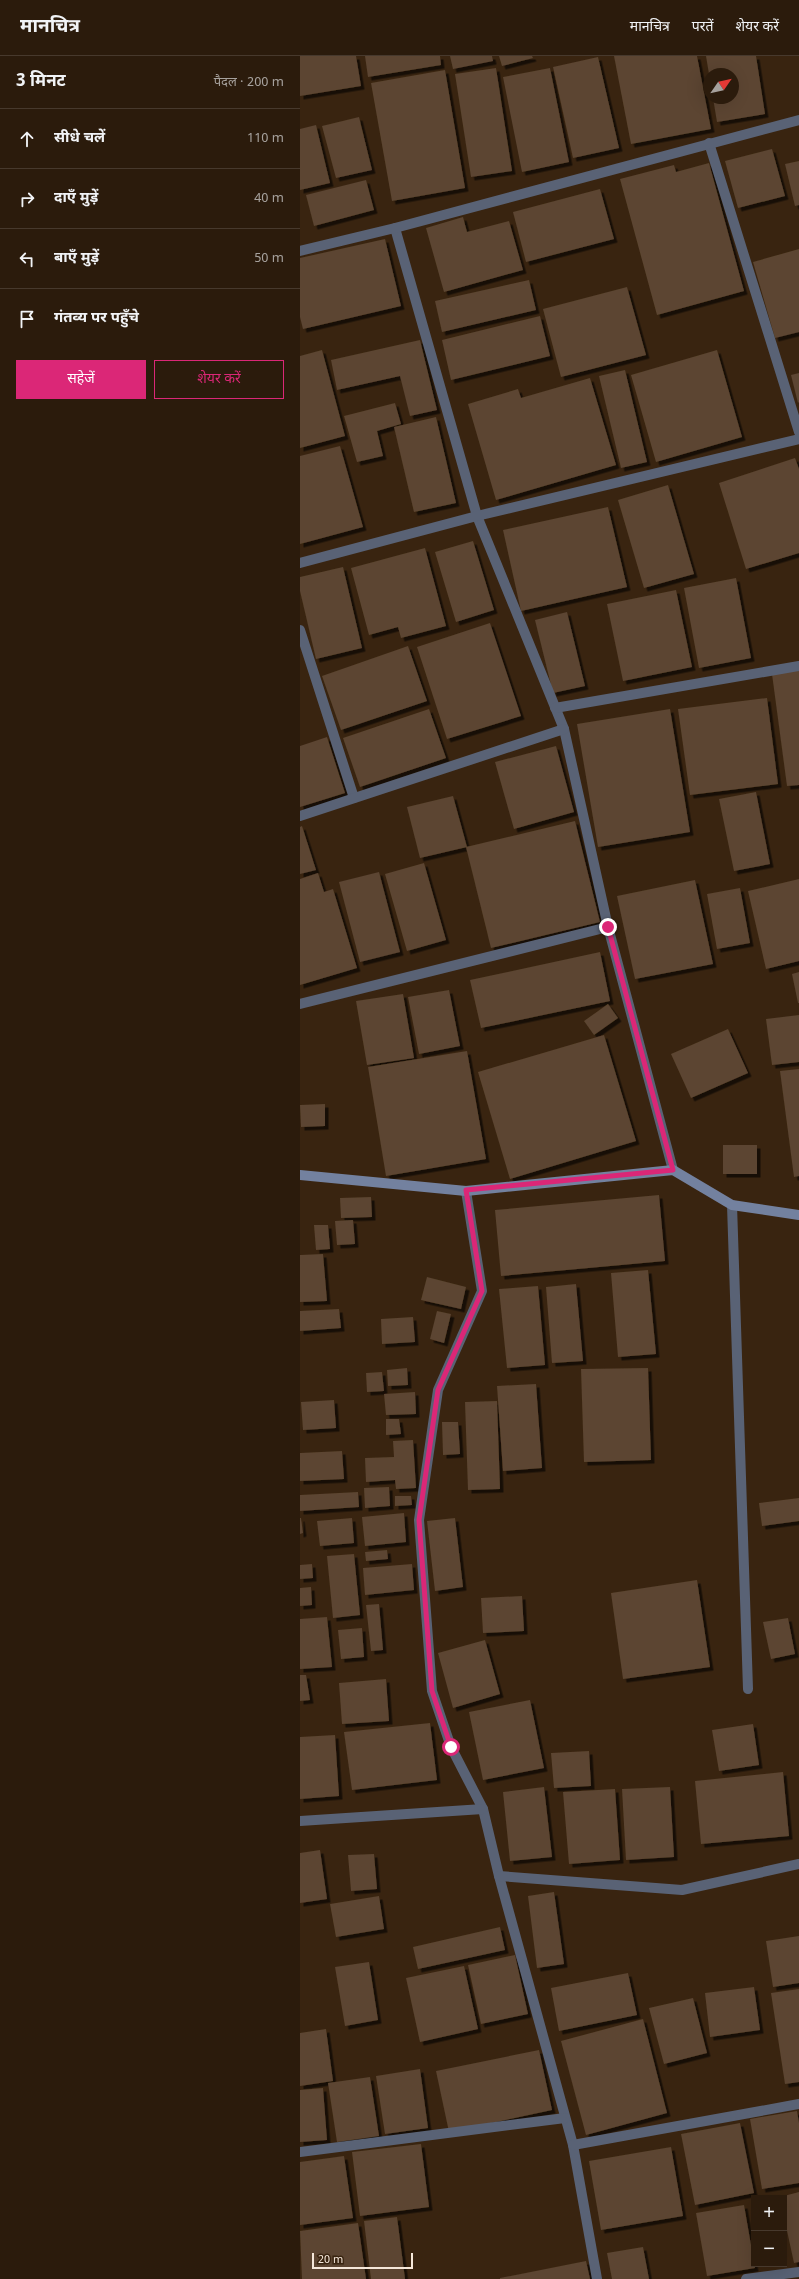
<!DOCTYPE html>
<html lang="hi">
<meta charset="utf-8">
<style>
:root{--surface:#2b1b0c;--page:#332415;--text:#f1f3f6;--muted:#a6a19d;--line:#47392d;--accent:#db2777}
body{margin:0;font-family:Georgia,"Noto Sans Devanagari",serif;background:var(--page);color:var(--text)}
.controls{position:absolute;right:12px;bottom:12px;display:grid;overflow:hidden;border-radius:0px;box-shadow:0 4px 16px #0002}
.controls button{width:36px;height:36px;display:grid;place-items:center;padding:0;border:0;border-bottom:1px solid var(--line);background:var(--surface);color:var(--text);font:20px sans-serif}
.compass{position:absolute;left:403px;top:12px;width:36px;height:36px;border-radius:50%;background:var(--surface);box-shadow:0 4px 16px #0002;rotate:56deg}
.scale{position:absolute;left:12px;bottom:10px;width:101px;box-sizing:border-box;padding-left:4px;border:2px solid #f5e7da;border-top:0;font-size:11px;line-height:14px;white-space:nowrap;color:#f5e7da;-webkit-text-stroke:3px #392410;paint-order:stroke}
.stop{position:absolute;width:12px;height:12px;margin:-9px;border:3px solid #db2777;border-radius:50%;background:#fff}
.stop.end{background:#db2777;border-color:#fff;box-shadow:0 1px 4px #0008}
.list{margin:0;padding:0;list-style:none}
h2{display:flex;justify-content:space-between;align-items:center;height:52px;margin:0;padding:0 16px;font-size:17px}
h2 small{font-size:13px;font-weight:400;color:var(--muted)}
.list li{display:grid;grid-template-columns:26px 1fr auto;gap:12px;align-items:center;box-sizing:border-box;height:60px;padding:0 16px;border-top:1px solid var(--line)}
.list b{display:block;font-size:15px;white-space:nowrap}
.list em{font-size:13px;font-style:normal;color:var(--muted)}
.actions{display:flex;gap:8px;padding:12px 16px}
.actions a{flex:1;padding:9px 0;border:1px solid var(--accent);border-radius:0px;text-align:center;font-size:14px;color:var(--accent)}
.actions .main{background:var(--accent);color:#fff}
.icon{flex:none;width:22px;height:22px;fill:none;stroke:currentColor;stroke-width:2;stroke-linecap:round;stroke-linejoin:round}
.map{position:relative;flex:none;width:499px;height:2223px;overflow:hidden}
header{display:flex;align-items:center;gap:24px;box-sizing:border-box;height:56px;padding:0 20px;background:var(--surface);border-bottom:1px solid var(--line)}
header strong{font-size:19px}
nav{display:flex;gap:22px;margin-inline-start:auto;font-size:14px}
main{display:flex}
aside{flex:1;background:var(--surface)}
.map>svg:first-child{display:block}
.building{fill:#5b4530;filter:url(#shadow)}
.lines{fill:none;stroke-linecap:round;stroke-linejoin:round}
.street{stroke:#596275;stroke-width:10}
.secondary{stroke:#73819f;stroke-width:10}
.route{stroke:#db2777;stroke-width:5}
</style>
<header>
<strong>मानचित्र</strong>
<nav><a>मानचित्र</a><a>परतें</a><a>शेयर करें</a></nav>
</header>
<main>
<aside>
<h2>3 मिनट<small>पैदल · 200 m</small></h2>
<ul class="list">
<li><svg class="icon" aria-label="ahead" viewBox="0 0 24 24"><path d="M12 20V5M6 11l6-6 6 6"/></svg><div><b>सीधे चलें</b></div><em>110 m</em></li>
<li><svg class="icon" aria-label="right" viewBox="0 0 24 24"><path d="M7 20v-9h11M14 6l5 5-5 5"/></svg><div><b>दाएँ मुड़ें</b></div><em>40 m</em></li>
<li><svg class="icon" aria-label="left" viewBox="0 0 24 24"><path d="M17 20v-9H6M10 6l-5 5 5 5"/></svg><div><b>बाएँ मुड़ें</b></div><em>50 m</em></li>
<li><svg class="icon" aria-label="arrive" viewBox="0 0 24 24"><path d="M6 21V4h12l-3 4 3 4H6"/></svg><div><b>गंतव्य पर पहुँचे</b></div></li>
</ul>
<div class="actions"><a class="main">सहेजें</a><a>शेयर करें</a></div>
</aside>
<div class="map">
<svg width="499" height="2223" viewBox="0 0 499 2223">
<defs>
<filter id="shadow"><feDropShadow dx="3.5" dy="3.5" stdDeviation="0" flood-color="#0009"/></filter>
</defs>
<rect width="100%" height="100%" fill="#392410"/>
<g class="building">
<path d="M0,0H56L61,30L0,40Z"/>
<path d="M65,0H140L141,9L68,21Z"/>
<path d="M150,0H192L193,5L153,13Z"/>
<path d="M199,0H232L233,2L202,10Z"/>
<path d="M314,0H397L411,73L331,88Z"/>
<path d="M406,0H456L465,58L417,66L413,42H433V18H409Z"/>
<path d="M298,1L319,92L273,102L253,11Z"/>
<path d="M196,12L212,115L171,121L155,18Z"/>
<path d="M250,12L269,106L222,116L203,21Z"/>
<path d="M145,14L165,132L92,145L71,27Z"/>
<path d="M59,61L72,114L36,122L22,70Z"/>
<path d="M16,69L30,127L0,134V73Z"/>
<path d="M472,93L485,140L438,152L425,105Z"/>
<path d="M499,105V149L495,150L485,108Z"/>
<path d="M409,107L444,235L357,259L320,123L374,109L376,116Z"/>
<path d="M66,124L74,154L14,170L6,139Z"/>
<path d="M300,133L314,183L226,206L213,156Z"/>
<path d="M163,161L167,176L209,165L223,214L144,236L126,172Z"/>
<path d="M85,183L101,250L3,273L0,261V202Z"/>
<path d="M499,193V276L475,282L453,206Z"/>
<path d="M229,224L236,254L142,276L135,245Z"/>
<path d="M327,231L346,299L261,321L243,253Z"/>
<path d="M240,260L250,300L151,324L142,284Z"/>
<path d="M120,284L137,354L110,360L100,320L37,334L31,304Z"/>
<path d="M22,294L45,380L0,392V300Z"/>
<path d="M417,294L442,381L356,406L331,319Z"/>
<path d="M325,314L347,406L321,412L299,320Z"/>
<path d="M499,317V346L498,347L491,319Z"/>
<path d="M290,322L316,409L196,444L168,348L218,333L221,342Z"/>
<path d="M95,347L101,368L77,375L83,400L57,406L44,360Z"/>
<path d="M136,361L156,447L114,456L94,371Z"/>
<path d="M40,390L63,471L0,488V400Z"/>
<path d="M495,402L499,413V497L446,513L419,427Z"/>
<path d="M368,429L394,518L344,532L318,444Z"/>
<path d="M308,451L327,531L221,555L203,474Z"/>
<path d="M173,485L194,554L156,566L135,496Z"/>
<path d="M125,492L146,570L101,582L98,571L69,579L51,512Z"/>
<path d="M43,511L62,592L16,603L0,535V521Z"/>
<path d="M436,522L451,602L399,612L384,532Z"/>
<path d="M376,534L392,611L323,625L307,548Z"/>
<path d="M267,556L285,630L253,637L235,564Z"/>
<path d="M190,567L221,660L147,683L117,591Z"/>
<path d="M108,590L127,645L41,674L22,620Z"/>
<path d="M499,614V729L487,730L472,618Z"/>
<path d="M467,642L478,728L390,739L378,653Z"/>
<path d="M129,653L146,702L60,731L43,682Z"/>
<path d="M370,653L390,776L298,791L277,668Z"/>
<path d="M27,681L45,737L0,751V690Z"/>
<path d="M256,690L274,756L214,773L195,706Z"/>
<path d="M456,736L470,808L434,815L419,743Z"/>
<path d="M153,740L167,791L120,802L107,751Z"/>
<path d="M275,765L300,866L191,892L166,791Z"/>
<path d="M2,770L16,814L0,818V771Z"/>
<path d="M124,807L146,884L107,895L85,818Z"/>
<path d="M79,816L100,896L60,906L39,826Z"/>
<path d="M18,817L24,836L33,833L57,912L0,929V823Z"/>
<path d="M499,823V905L466,913L448,835Z"/>
<path d="M395,824L413,908L335,923L317,840Z"/>
<path d="M440,832L450,887L417,893L407,838Z"/>
<path d="M300,896L310,945L181,972L170,924Z"/>
<path d="M499,916V947H498L492,918Z"/>
<path d="M149,934L160,990L119,998L108,941Z"/>
<path d="M103,938L114,1002L67,1009L56,945Z"/>
<path d="M308,948L318,962L294,979L284,965Z"/>
<path d="M499,959V1006L472,1009L466,963Z"/>
<path d="M428,973L448,1017L391,1042L371,998Z"/>
<path d="M304,979L336,1085L210,1123L178,1016Z"/>
<path d="M167,995L186,1103L86,1120L68,1011Z"/>
<path d="M499,1013V1120L494,1121L480,1015Z"/>
<path d="M25,1048V1070L1,1071L0,1049Z"/>
<rect x="423" y="1089" width="34" height="29"/>
<path d="M359,1139L365,1205L201,1220L195,1154Z"/>
<path d="M71,1141L72,1161L41,1162L40,1142Z"/>
<path d="M53,1164L55,1188L37,1189L35,1165Z"/>
<path d="M14,1169H28L30,1193L16,1194Z"/>
<path d="M23,1198L27,1245L0,1246V1199Z"/>
<path d="M348,1214L356,1298L318,1301L311,1217Z"/>
<path d="M127,1221L166,1231L161,1253L121,1244Z"/>
<path d="M276,1228L283,1305L252,1307L246,1231Z"/>
<path d="M238,1230L245,1309L207,1312L199,1233Z"/>
<path d="M39,1253L41,1272L0,1275V1255Z"/>
<path d="M137,1255L151,1258L144,1287L130,1283Z"/>
<path d="M113,1261L115,1286L82,1288L81,1263Z"/>
<path d="M107,1312L108,1329L88,1330L87,1314Z"/>
<path d="M348,1312L351,1404L284,1406L281,1313Z"/>
<path d="M82,1316L84,1335L67,1336L66,1317Z"/>
<path d="M236,1328L242,1412L203,1415L197,1330Z"/>
<path d="M115,1336L116,1358L86,1359L84,1338Z"/>
<path d="M34,1344L36,1372L3,1374L1,1346Z"/>
<path d="M197,1345L200,1433L168,1434L165,1346Z"/>
<path d="M86,1363H99L101,1378L86,1379Z"/>
<path d="M142,1366H158L160,1398L143,1399Z"/>
<path d="M113,1384L116,1432L96,1433L95,1424L66,1426L65,1402L94,1401L93,1385Z"/>
<path d="M42,1395L44,1423L0,1425V1397Z"/>
<path d="M89,1431L90,1450L65,1452L64,1432Z"/>
<path d="M58,1436L59,1451L0,1455V1439Z"/>
<path d="M95,1440H111L112,1449L95,1450Z"/>
<path d="M499,1442V1465L462,1470L459,1447Z"/>
<path d="M104,1457L106,1486L65,1490L62,1461Z"/>
<path d="M0,1462H1L3,1477L0,1478Z"/>
<path d="M52,1462L54,1487L20,1490L17,1465Z"/>
<path d="M155,1462L163,1531L135,1535L127,1465Z"/>
<path d="M87,1494L88,1503L66,1505L65,1496Z"/>
<path d="M54,1498L60,1559L33,1562L27,1500Z"/>
<path d="M12,1508L13,1522L0,1523V1509Z"/>
<path d="M112,1508L114,1534L65,1539L63,1512Z"/>
<path d="M397,1524L410,1611L323,1623L311,1537Z"/>
<path d="M11,1531L12,1549L0,1550V1532Z"/>
<path d="M222,1540L224,1575L183,1577L181,1542Z"/>
<path d="M79,1548L83,1594L71,1595L66,1549Z"/>
<path d="M27,1561L32,1611L0,1613V1563Z"/>
<path d="M488,1562L495,1598L471,1603L463,1566Z"/>
<path d="M62,1572L64,1601L41,1603L38,1574Z"/>
<path d="M185,1584L200,1638L153,1652L138,1597Z"/>
<path d="M0,1619H6L10,1644L0,1645Z"/>
<path d="M86,1623L89,1665L42,1668L39,1627Z"/>
<path d="M230,1644L244,1712L183,1724L169,1656Z"/>
<path d="M130,1667L137,1724L52,1734L44,1676Z"/>
<path d="M453,1668L459,1709L419,1715L412,1674Z"/>
<path d="M35,1679L39,1740L0,1743V1681Z"/>
<path d="M289,1695L291,1730L254,1732L251,1697Z"/>
<path d="M483,1716L489,1780L401,1788L395,1725Z"/>
<path d="M244,1731L252,1801L210,1805L203,1736Z"/>
<path d="M370,1731L374,1801L326,1804L322,1733Z"/>
<path d="M315,1733L320,1804L269,1808L263,1736Z"/>
<path d="M20,1794L27,1843L0,1847V1797Z"/>
<path d="M74,1798L77,1833L51,1835L48,1799Z"/>
<path d="M254,1836L264,1908L237,1912L228,1840Z"/>
<path d="M79,1840L84,1873L36,1881L30,1848Z"/>
<path d="M200,1871L205,1894L118,1913L113,1891Z"/>
<path d="M499,1880V1927L473,1931L466,1885Z"/>
<path d="M215,1899L228,1958L181,1968L168,1909Z"/>
<path d="M69,1906L78,1964L45,1970L35,1911Z"/>
<path d="M164,1910L178,1973L120,1986L106,1922Z"/>
<path d="M328,1917L337,1959L259,1975L251,1932Z"/>
<path d="M454,1931L460,1974L410,1981L405,1937Z"/>
<path d="M499,1933V2026L485,2028L471,1937Z"/>
<path d="M393,1942L407,1997L364,2008L349,1952Z"/>
<path d="M343,1963L367,2057L286,2079L261,1985Z"/>
<path d="M26,1973L33,2025L0,2030V1977Z"/>
<path d="M239,1994L252,2054L149,2076L136,2015Z"/>
<path d="M120,2013L128,2072L85,2078L76,2020Z"/>
<path d="M70,2021L79,2080L37,2086L28,2027Z"/>
<path d="M23,2032L27,2084L0,2086V2034Z"/>
<path d="M497,2055L499,2067V2127L462,2133L450,2063Z"/>
<path d="M440,2067L454,2137L395,2149L381,2078Z"/>
<path d="M121,2088L129,2151L60,2160L52,2096Z"/>
<path d="M371,2091L383,2160L301,2174L289,2105Z"/>
<path d="M44,2100L53,2162L0,2169V2106Z"/>
<path d="M499,2136V2206L494,2207L484,2161V2142L480,2141Z"/>
<path d="M444,2149L455,2212L407,2220L396,2157Z"/>
<path d="M97,2161L105,2223H71L64,2165Z"/>
<path d="M58,2167L66,2223H2L0,2175Z"/>
<path d="M343,2191L349,2223H312L307,2197Z"/>
<path d="M286,2205L290,2223H200V2222Z"/>
</g>
<g class="lines">
<g class="street">
<path d="M409,87L499,376"/>
<path d="M95,172L177,460L264,673L308,871L373,1114"/>
<path d="M0,195L95,172L499,64"/>
<path d="M0,507L177,460L499,383"/>
<path d="M0,574L54,742"/>
<path d="M255,652L499,610"/>
<path d="M0,760L264,673"/>
<path d="M0,948L308,871"/>
<path d="M166,1135L182,1235L138,1334L119,1464L132,1635L151,1691L183,1753L199,1820L273,2089L297,2223"/>
<path d="M432,1149L448,1633"/>
<path d="M0,1765L183,1753"/>
<path d="M199,1820L382,1834L499,1808"/>
<path d="M273,2089L499,2048"/>
<path d="M0,2096L265,2062"/>
<path d="M446,2223L499,2216"/>
</g>
<path class="secondary" d="M0,1119L166,1135L373,1114L432,1149L499,1159"/>
</g>
<g class="lines">
<path class="route" d="M151,1691L132,1635L119,1464L138,1334L182,1235L166,1134L373,1114L308,871"/>
</g>
</svg>
<div class="controls">
<button>+</button>
<button>−</button>
</div>
<svg class="compass" viewBox="-18 -18 36 36"><path d="M0-13l5 13h-10z" fill="#e53935"/><path d="M0 13l5-13h-10z" fill="#a6a19d"/></svg>
<div class="scale">20 m</div>
<div class="stop" style="left:151px;top:1691px"></div>
<div class="stop end" style="left:308px;top:871px"></div>
</div>
</main>
